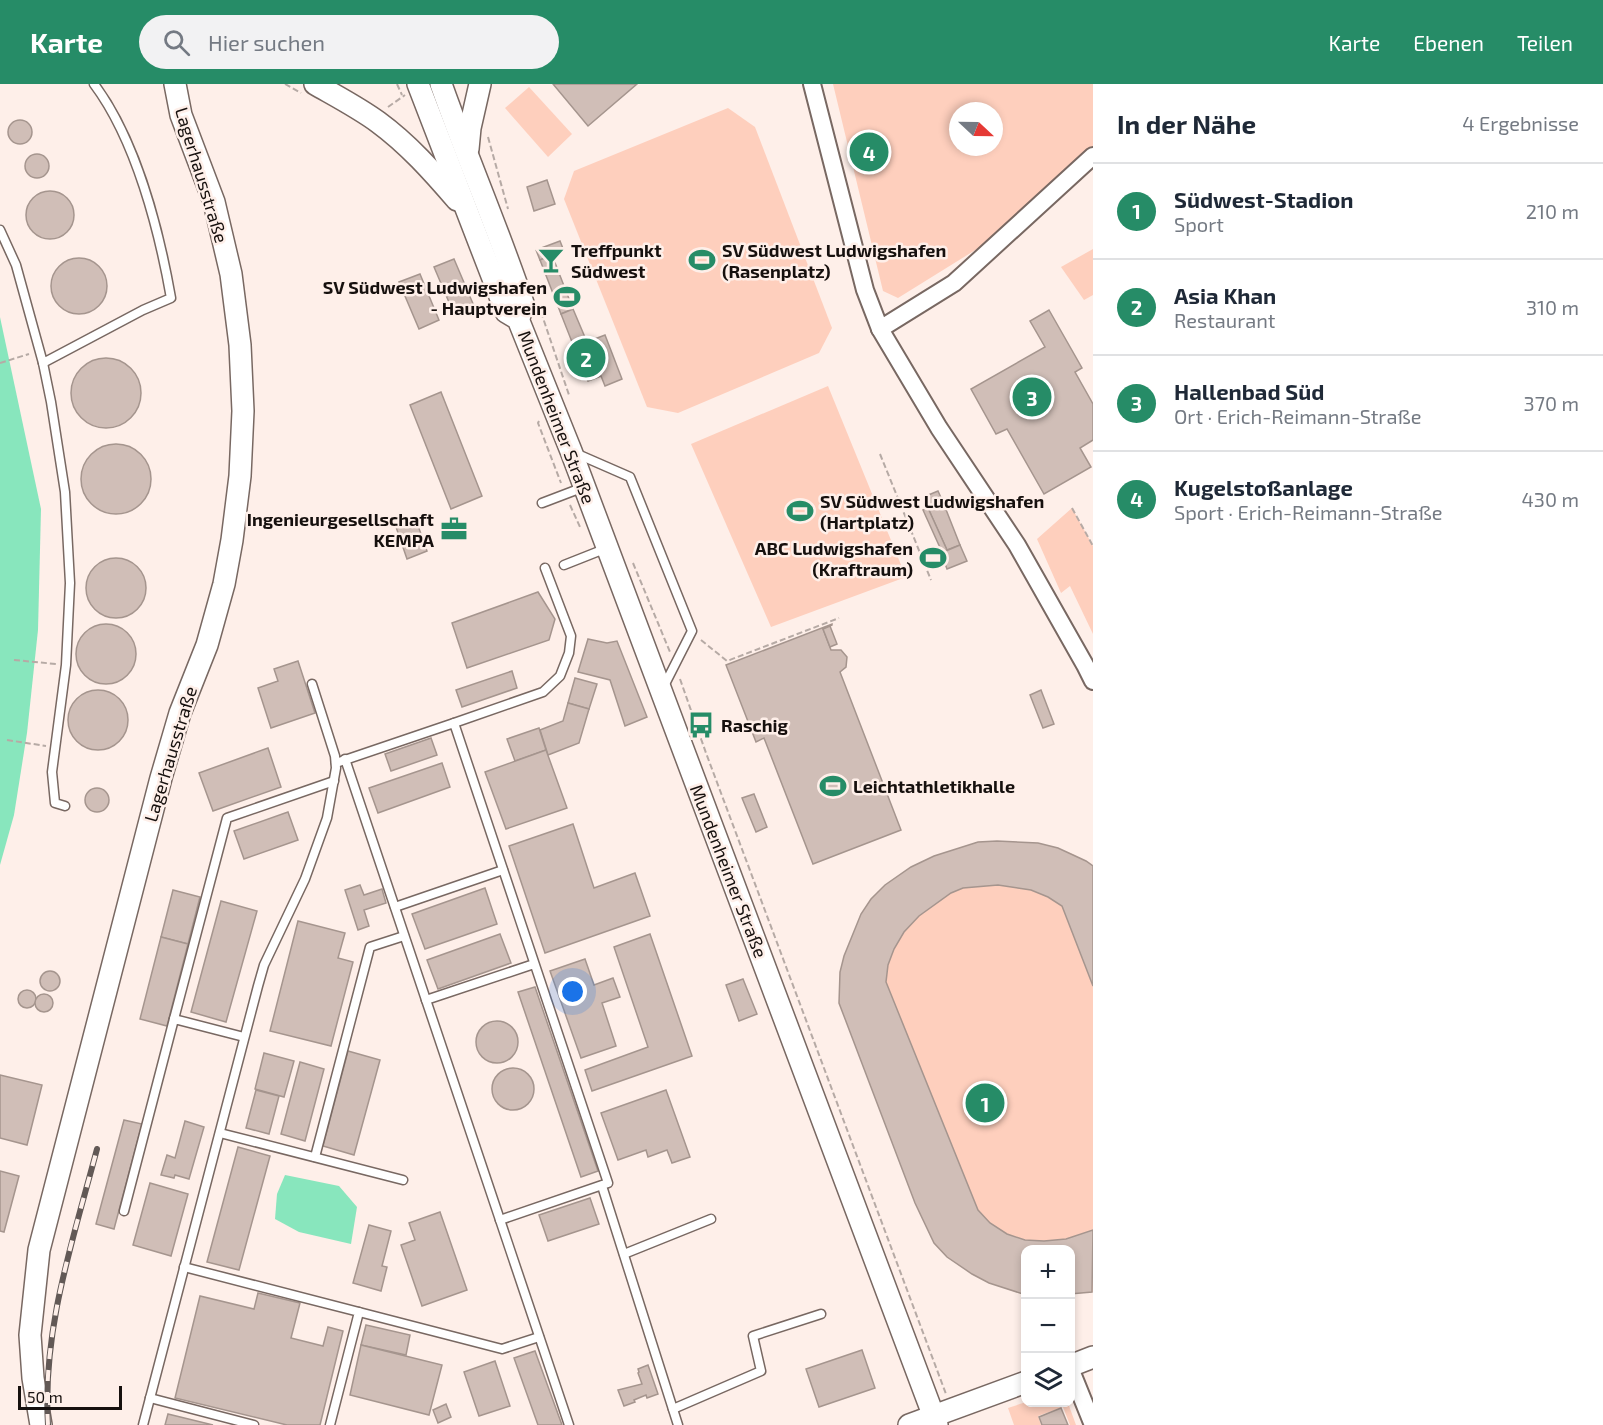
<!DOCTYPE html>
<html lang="de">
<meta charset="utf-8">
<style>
:root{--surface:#fff;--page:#f2f2f3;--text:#1f2937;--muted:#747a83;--line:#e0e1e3;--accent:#268c67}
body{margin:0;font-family:"Exo 2",sans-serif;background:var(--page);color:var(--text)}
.controls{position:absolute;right:18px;bottom:18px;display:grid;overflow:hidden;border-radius:12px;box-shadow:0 3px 9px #0003}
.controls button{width:54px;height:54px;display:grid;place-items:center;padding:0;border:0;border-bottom:2px solid var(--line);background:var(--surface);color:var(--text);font:30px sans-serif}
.compass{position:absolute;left:949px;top:18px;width:54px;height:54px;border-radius:50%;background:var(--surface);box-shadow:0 3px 9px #0003;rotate:112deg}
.scale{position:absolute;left:18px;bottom:15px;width:104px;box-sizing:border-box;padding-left:6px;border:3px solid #16100e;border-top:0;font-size:16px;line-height:21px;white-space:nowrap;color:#16100e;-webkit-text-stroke:4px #feefe9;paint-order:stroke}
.you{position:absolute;left:573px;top:908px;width:21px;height:21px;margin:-15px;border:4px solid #fff;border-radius:50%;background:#1a73e8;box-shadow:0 0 0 9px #1a73e833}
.badge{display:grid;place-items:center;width:39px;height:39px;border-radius:50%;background:var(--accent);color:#fff;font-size:20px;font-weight:700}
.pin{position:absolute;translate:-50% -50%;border:3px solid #fff;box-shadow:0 2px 6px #0006}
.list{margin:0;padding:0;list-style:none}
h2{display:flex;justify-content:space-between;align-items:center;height:78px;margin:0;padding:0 24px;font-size:26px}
h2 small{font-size:20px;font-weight:400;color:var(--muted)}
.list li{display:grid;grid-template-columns:39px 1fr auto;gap:18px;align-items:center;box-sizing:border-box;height:96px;padding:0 24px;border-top:2px solid var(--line)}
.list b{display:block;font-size:22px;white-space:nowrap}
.list p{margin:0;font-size:20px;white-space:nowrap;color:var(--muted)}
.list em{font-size:20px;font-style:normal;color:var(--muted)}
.icon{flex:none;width:33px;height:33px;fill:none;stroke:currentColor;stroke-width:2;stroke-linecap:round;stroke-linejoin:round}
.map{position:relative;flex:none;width:1093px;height:1341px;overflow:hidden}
header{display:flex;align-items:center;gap:36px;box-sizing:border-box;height:84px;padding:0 30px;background:var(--accent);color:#fff}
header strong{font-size:28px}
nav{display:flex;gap:33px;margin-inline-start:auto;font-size:21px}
.search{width:420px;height:54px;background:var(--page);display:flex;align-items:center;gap:15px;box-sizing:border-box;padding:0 21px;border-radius:33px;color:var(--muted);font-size:22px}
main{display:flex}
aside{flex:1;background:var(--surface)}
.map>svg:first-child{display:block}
.green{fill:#fecfbd;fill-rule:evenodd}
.water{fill:#88e6bd}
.building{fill:#d0beb7;stroke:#a5958e;stroke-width:1.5}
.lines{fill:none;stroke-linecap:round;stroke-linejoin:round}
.service-casing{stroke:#786862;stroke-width:11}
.minor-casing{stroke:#786862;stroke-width:20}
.tertiary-casing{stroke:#786862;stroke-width:24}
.path{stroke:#b6aaa5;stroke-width:2;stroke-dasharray:6 3;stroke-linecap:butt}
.service{stroke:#fff;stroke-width:8}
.minor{stroke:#fff;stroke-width:16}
.tertiary{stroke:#fff;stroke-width:21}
.rail-casing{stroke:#625956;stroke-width:6}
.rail{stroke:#feefe9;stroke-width:4;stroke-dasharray:11;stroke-linecap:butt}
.labels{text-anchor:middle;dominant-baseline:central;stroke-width:5;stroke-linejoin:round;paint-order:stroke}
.street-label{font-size:18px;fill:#16100e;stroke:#feefe9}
.poi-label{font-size:18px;font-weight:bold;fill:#16100e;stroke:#feefe9;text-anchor:start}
</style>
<header>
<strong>Karte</strong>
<div class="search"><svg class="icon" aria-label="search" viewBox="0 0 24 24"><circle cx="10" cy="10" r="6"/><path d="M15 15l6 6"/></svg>Hier suchen</div>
<nav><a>Karte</a><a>Ebenen</a><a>Teilen</a></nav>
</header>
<main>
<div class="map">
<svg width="1093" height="1341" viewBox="0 0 1093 1341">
<rect width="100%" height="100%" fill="#feefe9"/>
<g class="green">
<path d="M833,0H1093V64L985,160L898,214L883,207ZM958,27H994V63H958Z"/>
<path d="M529,3L572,50L548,73L505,24Z"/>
<path d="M728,24L755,43L832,244L819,269L678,329L647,323L564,115L574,87Z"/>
<path d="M1093,165V211L1084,216L1061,183Z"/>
<path d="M828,302L906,493L771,543L691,360Z"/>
<path d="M1072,424L1093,462V550L1070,502L1061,509L1037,455Z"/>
<path d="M997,757C1034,759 1062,760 1093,782V1208L1071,1210L1070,1166H1026L1025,1211L989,1199L972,1190L947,1173L934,1159L915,1119L839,919L840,888L871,815L885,801L911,783L934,772L978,758Z"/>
<path d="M1026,1318L1068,1319L1076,1341H1070L1063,1323L1038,1332L1041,1341H1014L1008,1324Z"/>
</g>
<g class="water">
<path d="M0,233L41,425L38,546L27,649L14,731L0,781Z"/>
<path d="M285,1091L339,1102L357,1123L351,1160L299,1148L275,1135L277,1110Z"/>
</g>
<g class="building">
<path d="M553,0H637L588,42Z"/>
<circle cx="20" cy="48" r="12"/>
<circle cx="37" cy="82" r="12"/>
<path d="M547,96L555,120L534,127L527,103Z"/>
<circle cx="50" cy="131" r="24"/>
<path d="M560,157L564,167L540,176L536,166Z"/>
<path d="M552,171L573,225L561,230L540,176Z"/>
<circle cx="79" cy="202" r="28"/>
<path d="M454,175L474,222L454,230L434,183Z"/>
<path d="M420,190L439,236L419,245L399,198Z"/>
<path d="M573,225L587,258L605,251L622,295L605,302L601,292L588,297L581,281L576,283L569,265L574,263L561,230Z"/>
<path d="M1049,226L1082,284L1075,288L1093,320V356L1080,364L1091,383L1044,410L1007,345L996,350L971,305L1045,263L1030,237Z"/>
<circle cx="106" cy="309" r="35"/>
<path d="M441,308L482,412L451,425L410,321Z"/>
<circle cx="116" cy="395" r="35"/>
<path d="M938,407L943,418L930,423L926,412Z"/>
<path d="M943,418L960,461L947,466L928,424Z"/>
<path d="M928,424L947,466L942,468L923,426Z"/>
<path d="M416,436L427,467L407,475L396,443Z"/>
<path d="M960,461L967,477L947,485L941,469Z"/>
<circle cx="116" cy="504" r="30"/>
<path d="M538,508L555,535L549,556L467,584L452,539Z"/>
<path d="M832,540V541L823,545L831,566H841L847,573L846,583L840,588L901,746L813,780L764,654L756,658L726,581Z"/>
<circle cx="106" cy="570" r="30"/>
<path d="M830,542L837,560L830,563L823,545Z"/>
<path d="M588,555L607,559L617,557L647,633L625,642L610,596L578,588Z"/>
<path d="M298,577L315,629L271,644L258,604L278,597L274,585Z"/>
<path d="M512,587L517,604L462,623L456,606Z"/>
<path d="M575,594L597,600L589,625L568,619Z"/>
<path d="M1041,606L1054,640L1043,644L1030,611Z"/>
<circle cx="98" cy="636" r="30"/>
<path d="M568,619L589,625L579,659L548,671L540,646L563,637Z"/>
<path d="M539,644L546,666L515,677L507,655Z"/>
<path d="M431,654L437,671L391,687L385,670Z"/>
<path d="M268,664L281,703L213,727L199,689Z"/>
<path d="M546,666L567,724L506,745L485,688Z"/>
<path d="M442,679L450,703L378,729L369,704Z"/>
<circle cx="97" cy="716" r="12"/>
<path d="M754,710L767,743L756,748L742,714Z"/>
<path d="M288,728L298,756L244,775L234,747Z"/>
<path d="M573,740L594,804L635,789L650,832L545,869L509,762Z"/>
<path d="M997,757L1038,759L1058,764L1086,777L1093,782V902L1062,822L1048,813L1031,806L998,801L963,804L951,809L919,832L904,848L894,865L888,881L886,898L978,1126L990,1139L1007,1150L1025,1156L1044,1157L1066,1155L1093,1146L1092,1208L1070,1210V1166H1026V1211L989,1199L972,1190L947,1173L934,1159L915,1119L839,919L840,888L844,872L861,830L871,815L885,801L911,783L934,772L978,758Z"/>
<path d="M360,801L364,811L382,805L386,819L364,826L369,842L358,846L345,806Z"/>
<path d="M485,804L497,840L425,865L412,830Z"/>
<path d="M173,806L200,813L188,860L161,853Z"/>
<path d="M221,817L257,827L226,938L191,928Z"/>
<path d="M298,837L345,849L338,874L353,878L331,962L270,947Z"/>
<path d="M500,850L511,879L438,905L427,876Z"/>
<path d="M650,850L692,972L592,1007L585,986L648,963L614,863Z"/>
<path d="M161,853L188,860L167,942L140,935Z"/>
<path d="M585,875L594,901L613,894L620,913L602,919L616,962L581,974L550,887Z"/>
<circle cx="50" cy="897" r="10"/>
<path d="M743,895L757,930L739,937L726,901Z"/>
<path d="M535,903L598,1087L581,1093L518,908Z"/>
<circle cx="27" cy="915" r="9"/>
<circle cx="44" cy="919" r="9"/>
<circle cx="497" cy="958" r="21"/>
<path d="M348,967L380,976L354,1071L323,1062Z"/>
<path d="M264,969L294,977L284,1013L255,1005Z"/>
<path d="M300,978L324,985L305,1057L281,1050Z"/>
<circle cx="513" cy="1005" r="21"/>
<path d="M0,991L42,1001L27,1061L0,1054Z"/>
<path d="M256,1006L279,1012L269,1050L246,1044Z"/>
<path d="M666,1006L690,1073L672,1079L667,1066L648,1073L646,1066L618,1076L601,1029Z"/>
<path d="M124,1036L142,1040L114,1145L96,1140Z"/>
<path d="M185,1037L204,1043L189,1095L175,1091L174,1094L161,1091L167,1071L175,1074Z"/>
<path d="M238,1063L270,1072L239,1186L207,1178Z"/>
<path d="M0,1087L19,1092L4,1148L0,1147Z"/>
<path d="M150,1099L188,1110L171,1172L133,1161Z"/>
<path d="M590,1114L599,1140L548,1157L539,1131Z"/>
<path d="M440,1128L467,1206L422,1222L401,1161L415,1156L409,1139Z"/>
<path d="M369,1141L391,1147L382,1182L387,1183L381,1207L353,1199Z"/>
<path d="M258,1209L300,1219L291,1254L323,1262L328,1243L343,1247L320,1341H287L175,1314L200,1212L254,1225Z"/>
<path d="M366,1241L410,1251L406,1271L361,1261Z"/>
<path d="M361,1261L442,1281L429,1331L350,1311Z"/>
<path d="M862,1266L875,1304L819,1323L806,1285Z"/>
<path d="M535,1267L562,1341H538L514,1274Z"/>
<path d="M495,1277L510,1322L479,1332L464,1288Z"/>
<path d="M648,1281L658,1310L647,1314L646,1311L634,1316L635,1318L624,1322L618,1306L642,1300L638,1289L639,1288L638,1285Z"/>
<path d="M446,1320L451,1333L438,1339L433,1326Z"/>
<path d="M1061,1324L1068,1341H1042L1039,1333Z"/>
<path d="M168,1330L213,1341H165Z"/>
</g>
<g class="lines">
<g class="service-casing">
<g id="service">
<path d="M0,146L16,181L43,279L143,226L171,214C159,146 136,56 94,0"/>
<path d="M43,279L51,318L65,408L70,499L66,581L52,688L55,719L65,722"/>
<path d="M575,369L630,393L692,547L663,604"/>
<path d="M542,419L584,403"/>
<path d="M564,481L607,464"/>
<path d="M454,639L543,608L560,592L569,569L571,552L545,484"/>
<path d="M345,675L569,1341"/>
<path d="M336,679L454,639L608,1099L500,1136"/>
<path d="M395,823L503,786"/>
<path d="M426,916L534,880"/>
<path d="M174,935L227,734L334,697"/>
<path d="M220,1049L403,1096"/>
<path d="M315,1073L370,863L404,852"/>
<path d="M602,1102L678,1341"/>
<path d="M124,1127L174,935L244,953"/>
<path d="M624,1170L711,1135"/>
<path d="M184,1183L359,1228L330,1341"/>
<path d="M359,1228L502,1265L539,1253"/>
<path d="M150,1314L254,1341"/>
<path d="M673,1325L761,1287L753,1252L821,1230"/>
<path d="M143,1341L258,902L264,881L305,795L327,734L336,684L335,672L312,600"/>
</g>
</g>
<g class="minor-casing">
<g id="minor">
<path d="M812,0L865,206L880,245L939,344L1017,461L1085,581L1093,597"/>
<path d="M880,245L954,199L1093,72"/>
<path d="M1070,1284L1093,1341"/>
</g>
</g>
<g class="tertiary-casing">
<g id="tertiary">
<path d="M315,0C336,12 359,24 378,38C408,60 433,88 457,116"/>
<path d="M418,0L506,228L518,235L571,367L937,1341"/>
<path d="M441,0C467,74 499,147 524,222L518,235"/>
<path d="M468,65L470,44L480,0"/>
<path d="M1070,1282L1093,1273"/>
<path d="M41,1341L33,1294L30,1251L39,1166L161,694L180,629L207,561L224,500L232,456L240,392L243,327L240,261L231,190L214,118L181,31L175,0"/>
<path d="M909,1341L1026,1298"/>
</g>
</g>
<g class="path">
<path d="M285,0L301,9"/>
<path d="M397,0L402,11"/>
<path d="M388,23L405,11"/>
<path d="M488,53L508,125"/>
<path d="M541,228L569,311"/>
<path d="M0,279L29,270"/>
<path d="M539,337L538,339L561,399"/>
<path d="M880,370L931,496"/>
<path d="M570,421L580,443"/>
<path d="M1072,424L1093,462"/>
<path d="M633,479L670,568"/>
<path d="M701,556L727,577L839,534"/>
<path d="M14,576L56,580"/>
<path d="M680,595L706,669L946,1310"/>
<path d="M7,656L46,662"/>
</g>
<use href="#service" class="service"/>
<use href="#minor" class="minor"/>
<use href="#tertiary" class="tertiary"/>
<g class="rail-casing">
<path id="rail" d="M48,1341C42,1246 73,1156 97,1065"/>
</g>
<use href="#rail" class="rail"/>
</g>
<defs>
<g id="bar-bare" transform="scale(2.07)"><path d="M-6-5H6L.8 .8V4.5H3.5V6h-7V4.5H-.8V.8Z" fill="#268c67" stroke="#feefe9" stroke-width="2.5" paint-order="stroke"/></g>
<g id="stadium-bare" transform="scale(2.07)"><path d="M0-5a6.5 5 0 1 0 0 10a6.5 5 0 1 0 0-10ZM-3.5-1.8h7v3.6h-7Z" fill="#268c67" stroke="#feefe9" stroke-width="2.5" paint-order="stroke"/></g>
<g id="office-bare" transform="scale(2.07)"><path d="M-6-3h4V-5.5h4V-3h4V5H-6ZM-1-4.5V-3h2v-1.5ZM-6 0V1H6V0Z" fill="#268c67" stroke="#feefe9" stroke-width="2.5" paint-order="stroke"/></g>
<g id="bus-bare" transform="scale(2.07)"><path d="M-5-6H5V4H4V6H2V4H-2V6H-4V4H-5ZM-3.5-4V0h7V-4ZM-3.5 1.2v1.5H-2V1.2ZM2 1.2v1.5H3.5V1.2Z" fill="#268c67" stroke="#feefe9" stroke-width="2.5" paint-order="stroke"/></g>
</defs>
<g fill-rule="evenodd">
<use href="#bar-bare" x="551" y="176"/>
<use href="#stadium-bare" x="702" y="176"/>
<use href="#stadium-bare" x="567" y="213"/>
<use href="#stadium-bare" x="800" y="427"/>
<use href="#office-bare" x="454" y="445"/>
<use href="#stadium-bare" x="933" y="474"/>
<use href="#bus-bare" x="701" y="641"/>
<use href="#stadium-bare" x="833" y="702"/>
</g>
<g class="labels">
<g class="street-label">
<text transform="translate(202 91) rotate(73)">Lagerhausstraße</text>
<text transform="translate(557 333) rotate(69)">Mundenheimer Straße</text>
<text transform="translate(170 670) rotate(-73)">Lagerhausstraße</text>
<text transform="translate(729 787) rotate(69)">Mundenheimer Straße</text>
</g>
<g class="poi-label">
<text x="571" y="166">Treffpunkt<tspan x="571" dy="21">Südwest</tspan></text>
<text x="722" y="166">SV Südwest Ludwigshafen<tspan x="722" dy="21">(Rasenplatz)</tspan></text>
<text x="547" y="203" text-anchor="end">SV Südwest Ludwigshafen<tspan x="547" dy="21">- Hauptverein</tspan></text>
<text x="820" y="417">SV Südwest Ludwigshafen<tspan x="820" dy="21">(Hartplatz)</tspan></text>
<text x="434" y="435" text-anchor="end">Ingenieurgesellschaft<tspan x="434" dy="21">KEMPA</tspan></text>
<text x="913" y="464" text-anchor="end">ABC Ludwigshafen<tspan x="913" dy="21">(Kraftraum)</tspan></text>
<text x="721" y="641">Raschig</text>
<text x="853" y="702">Leichtathletikhalle</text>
</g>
</g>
</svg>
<div class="controls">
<button>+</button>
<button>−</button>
<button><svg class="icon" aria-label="layers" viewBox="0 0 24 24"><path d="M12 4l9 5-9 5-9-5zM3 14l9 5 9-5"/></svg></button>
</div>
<svg class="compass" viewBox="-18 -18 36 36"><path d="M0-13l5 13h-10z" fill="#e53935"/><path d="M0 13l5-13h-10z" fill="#747a83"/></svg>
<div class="scale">50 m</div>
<div class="you"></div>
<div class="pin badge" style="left:985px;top:1019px">1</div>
<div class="pin badge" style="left:586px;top:274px">2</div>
<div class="pin badge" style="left:1032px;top:313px">3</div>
<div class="pin badge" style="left:869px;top:68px">4</div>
</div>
<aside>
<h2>In der Nähe<small>4 Ergebnisse</small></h2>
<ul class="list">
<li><span class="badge">1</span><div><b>Südwest-Stadion</b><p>Sport</p></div><em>210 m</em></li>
<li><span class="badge">2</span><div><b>Asia Khan</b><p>Restaurant</p></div><em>310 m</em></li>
<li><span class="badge">3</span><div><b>Hallenbad Süd</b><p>Ort · Erich-Reimann-Straße</p></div><em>370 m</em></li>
<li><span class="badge">4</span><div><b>Kugelstoßanlage</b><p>Sport · Erich-Reimann-Straße</p></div><em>430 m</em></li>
</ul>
</aside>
</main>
